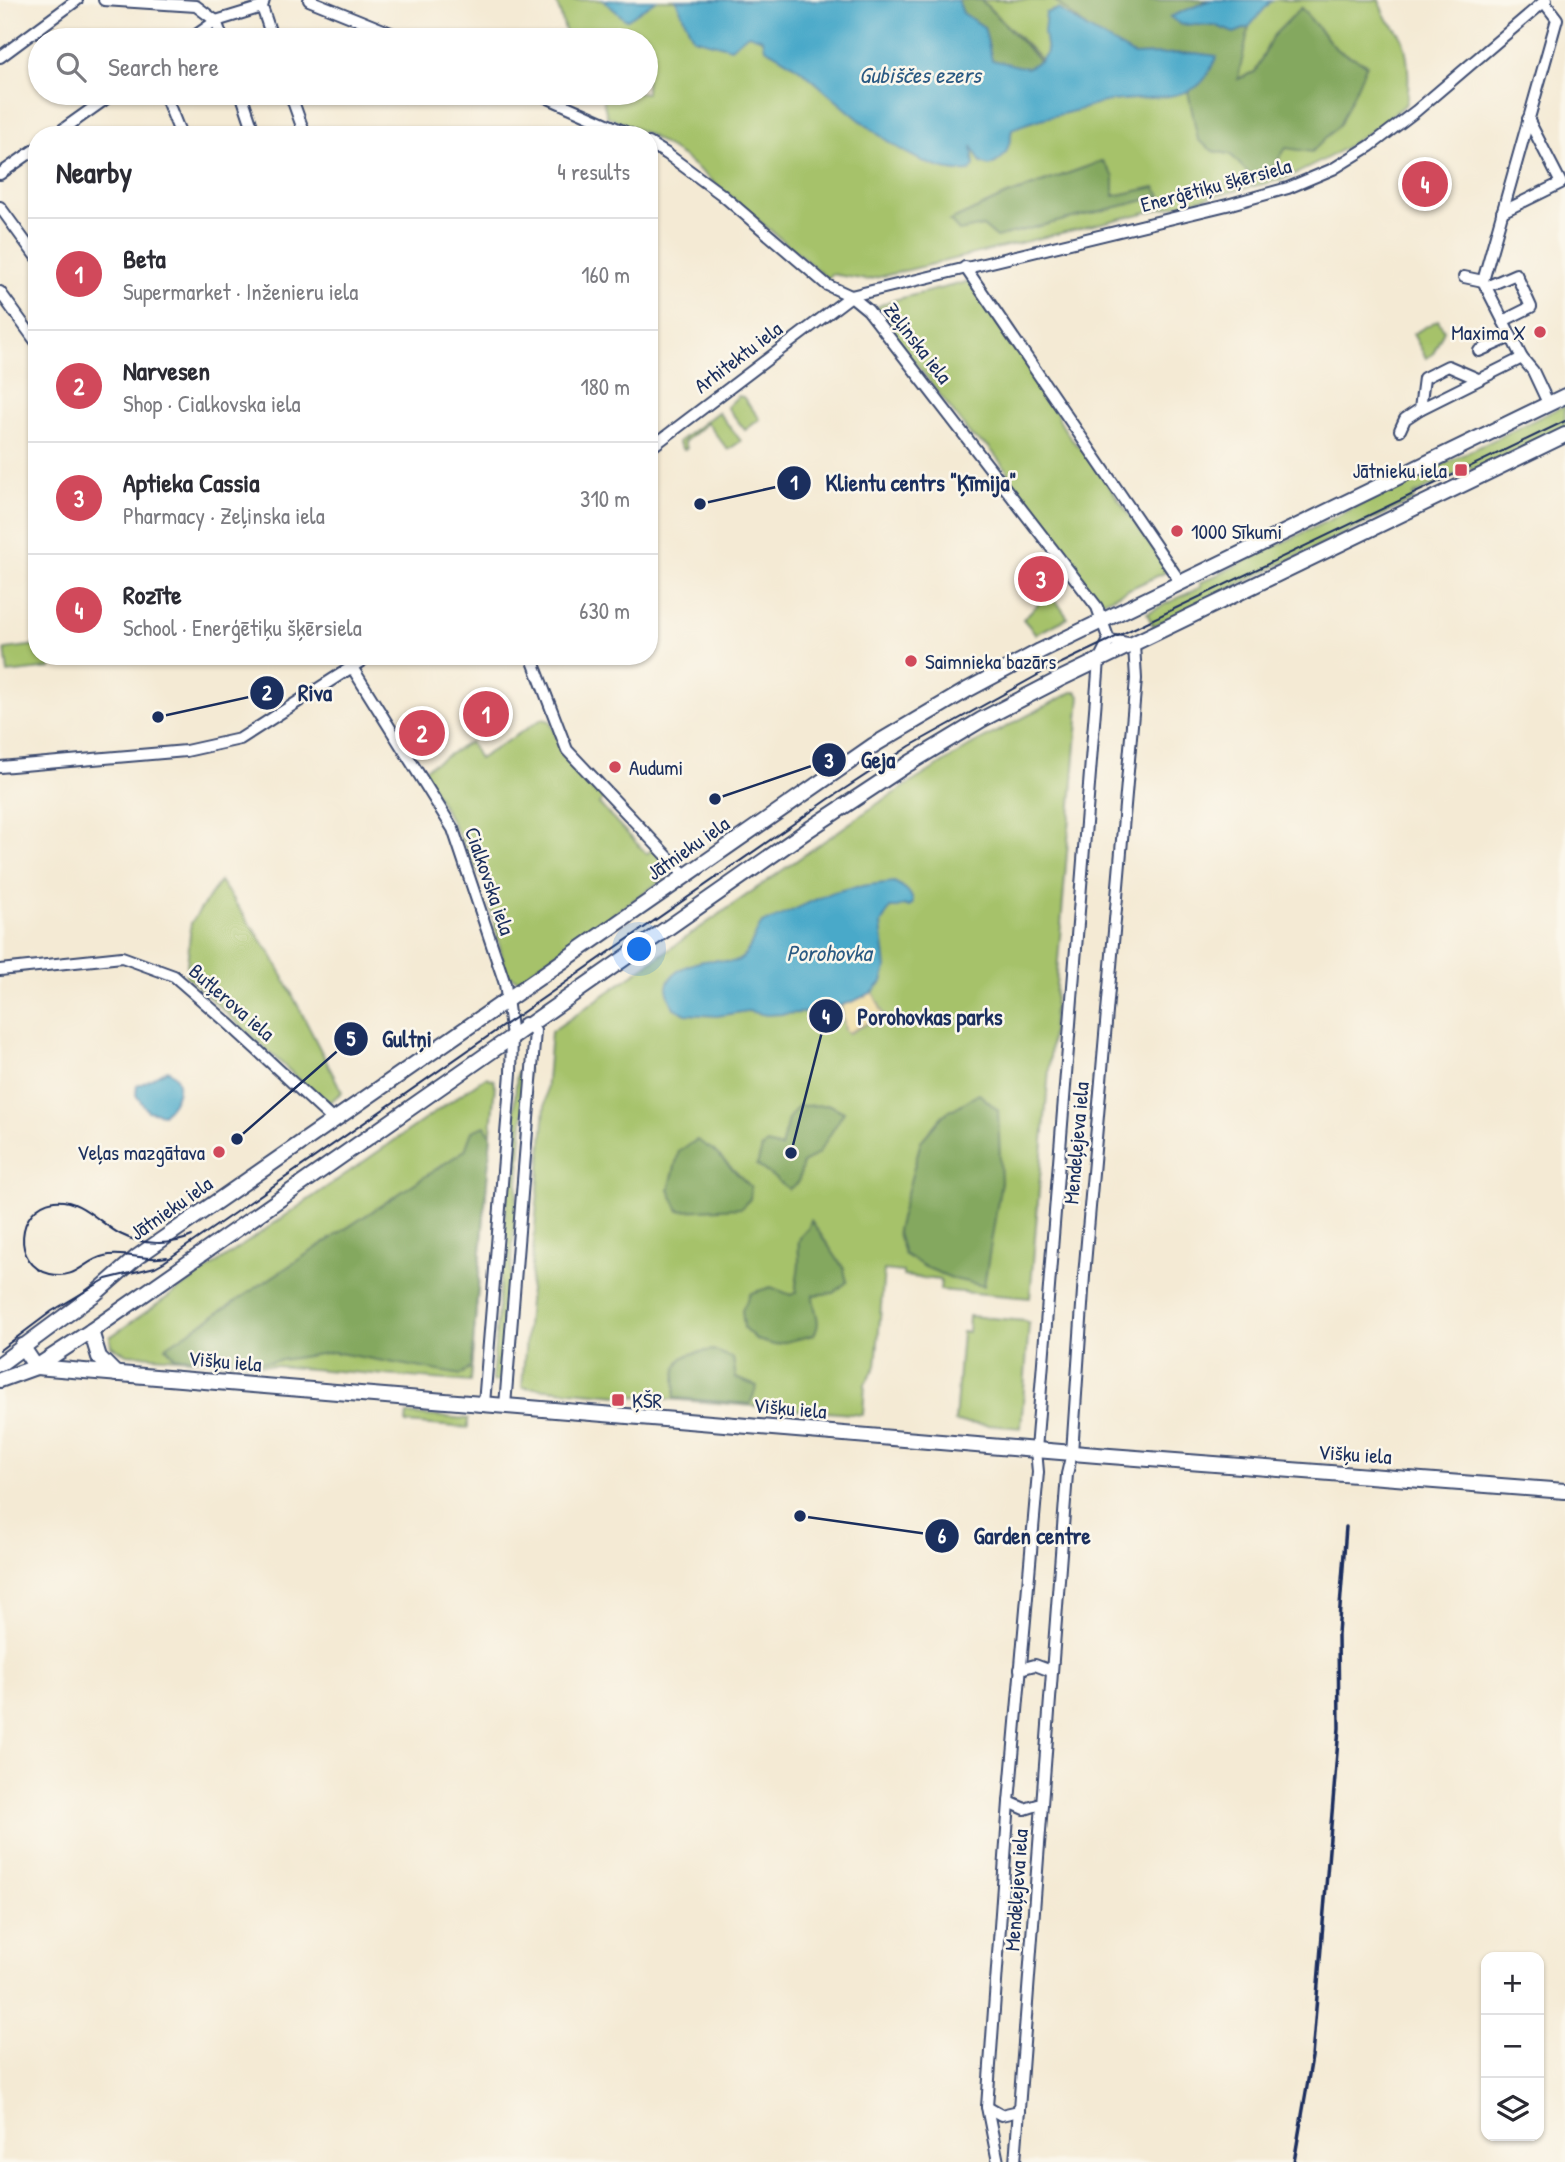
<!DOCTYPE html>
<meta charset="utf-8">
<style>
:root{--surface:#fff;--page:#f7f7f7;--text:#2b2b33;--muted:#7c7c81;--line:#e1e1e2;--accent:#d1495b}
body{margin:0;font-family:"Patrick Hand",sans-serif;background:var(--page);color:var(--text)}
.controls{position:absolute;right:21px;bottom:21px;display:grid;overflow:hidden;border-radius:14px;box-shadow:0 2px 5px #0004}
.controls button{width:63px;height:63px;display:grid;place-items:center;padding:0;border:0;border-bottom:2px solid var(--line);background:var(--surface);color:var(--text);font:35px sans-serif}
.you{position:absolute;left:640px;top:950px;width:24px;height:24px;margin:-18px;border:5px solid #fff;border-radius:50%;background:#1a73e8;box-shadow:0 0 0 10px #1a73e833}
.badge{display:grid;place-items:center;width:46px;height:46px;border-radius:50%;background:var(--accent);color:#fff;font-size:23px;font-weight:700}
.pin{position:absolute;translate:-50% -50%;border:4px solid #fff;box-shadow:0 2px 7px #0006}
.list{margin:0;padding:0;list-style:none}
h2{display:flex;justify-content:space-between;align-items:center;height:91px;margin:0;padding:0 28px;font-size:30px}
h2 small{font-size:23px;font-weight:400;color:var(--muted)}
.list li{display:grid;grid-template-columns:46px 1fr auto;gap:21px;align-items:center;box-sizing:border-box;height:112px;padding:0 28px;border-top:2px solid var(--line)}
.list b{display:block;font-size:26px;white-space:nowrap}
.list p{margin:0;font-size:23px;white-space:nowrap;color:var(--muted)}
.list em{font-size:23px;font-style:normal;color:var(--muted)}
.icon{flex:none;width:38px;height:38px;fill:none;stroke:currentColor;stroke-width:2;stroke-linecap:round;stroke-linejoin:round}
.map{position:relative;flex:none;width:1565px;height:2162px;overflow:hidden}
.search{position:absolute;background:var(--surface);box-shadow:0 2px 5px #0004;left:28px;top:28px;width:630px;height:77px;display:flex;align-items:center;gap:18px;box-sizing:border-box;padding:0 24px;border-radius:38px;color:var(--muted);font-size:26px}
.panel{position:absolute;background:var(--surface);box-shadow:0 2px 5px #0004;left:28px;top:126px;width:630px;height:539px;border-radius:28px}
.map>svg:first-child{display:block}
.green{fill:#a6c26a;stroke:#607864;stroke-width:2;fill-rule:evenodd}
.forest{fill:#84a85e;stroke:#506c5e;stroke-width:2}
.sand{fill:#eeda9e;stroke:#84847e;stroke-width:2}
.water{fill:#4aa9c9;stroke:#326c94;stroke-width:2}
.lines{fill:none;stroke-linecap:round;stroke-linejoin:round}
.minor-casing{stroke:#3c4b70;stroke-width:14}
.tertiary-casing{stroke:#3c4b70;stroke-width:18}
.minor{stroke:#fff;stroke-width:10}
.tertiary{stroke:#fff;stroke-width:14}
.tram{stroke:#1b2f5e;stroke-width:2}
.rail{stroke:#1b2f5e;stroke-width:3.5}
.poi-dot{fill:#d1495b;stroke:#fbf7ec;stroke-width:2.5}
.labels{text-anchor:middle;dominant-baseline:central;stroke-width:5;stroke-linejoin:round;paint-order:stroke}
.street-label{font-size:21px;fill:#1b2f5e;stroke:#fbf7ec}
.poi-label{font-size:21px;fill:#1b2f5e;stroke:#fbf7ec;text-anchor:start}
.water-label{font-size:23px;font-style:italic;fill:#2b5a83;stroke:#fbf7ec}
.leader{fill:none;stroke:#1b2f5e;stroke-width:2.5}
.callout-dot{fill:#1b2f5e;stroke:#fbf7ec;stroke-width:2.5}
.mark-label{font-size:21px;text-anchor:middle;font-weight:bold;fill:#fff}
.callout-label{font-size:23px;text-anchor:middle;font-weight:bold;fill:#1b2f5e;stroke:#fbf7ec;stroke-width:5;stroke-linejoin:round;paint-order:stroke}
</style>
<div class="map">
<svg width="1565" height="2162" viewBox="0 0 1565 2162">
<rect width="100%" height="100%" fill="#fbf7ec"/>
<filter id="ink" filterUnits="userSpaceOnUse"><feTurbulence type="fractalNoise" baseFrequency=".0143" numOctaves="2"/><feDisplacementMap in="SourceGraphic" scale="14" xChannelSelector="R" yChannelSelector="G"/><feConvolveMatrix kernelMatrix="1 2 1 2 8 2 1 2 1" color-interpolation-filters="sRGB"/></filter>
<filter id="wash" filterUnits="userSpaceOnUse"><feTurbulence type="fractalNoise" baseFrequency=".00686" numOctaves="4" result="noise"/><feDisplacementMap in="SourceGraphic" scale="28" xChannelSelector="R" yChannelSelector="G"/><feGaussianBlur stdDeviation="1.57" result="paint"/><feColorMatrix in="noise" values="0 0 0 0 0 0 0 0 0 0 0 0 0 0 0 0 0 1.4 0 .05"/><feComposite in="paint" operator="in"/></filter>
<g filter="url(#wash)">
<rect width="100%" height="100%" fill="#f4ead4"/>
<g class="green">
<path d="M556,0H958L963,13L992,60L1183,66L1213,151L1230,154L1286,148L1367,64L1337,50L1301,8L1273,36L1255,72L1237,79L1234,33L1217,26L1180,24L1210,0H1379C1385,21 1387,17 1399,33C1409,47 1411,89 1405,105C1364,137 1335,157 1284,179L867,280L831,274L828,279L685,158L649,135L607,116L602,96L596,93H646V40H568ZM1103,161L1114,196L1155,187L1161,196L996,237L983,226L950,221L1002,197Z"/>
<path d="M981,0H1054L1088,29L1048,66Z"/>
<path d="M971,281L1055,404C1057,422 1071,442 1086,453L1166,567V572L1099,603L1014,491L1006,474L1008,472L988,446L973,438L877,313V307L890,301Z"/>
<path d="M1438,320L1444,330L1433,354L1426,358L1413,334Z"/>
<path d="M738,396L743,397L760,419L745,430L727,407Z"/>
<path d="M1565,405V427L1473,471L1471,467L1413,495L1414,500L1153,626L1147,613L1201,587L1200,583Z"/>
<path d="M718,412L741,441L728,450L707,423L684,442L687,448L683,450L678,442Z"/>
<path d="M1050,592L1068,618L1036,634L1023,619Z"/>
<path d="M37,645V656H50L51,668L8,673L5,649Z"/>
<path d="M1072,692H1077L1080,696L1030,1298L940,1290L941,1280L903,1276V1272L884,1270L876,1366L865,1384L863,1415L522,1387L551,1032L880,802L970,746Z"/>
<path d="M542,719L550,721L564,756L604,798L599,804L647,854L653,848L668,864L671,874L518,980L506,973L490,905L494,903L485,877L482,878L423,770L470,742L479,759Z"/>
<path d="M220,881L273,957L342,1092L330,1102L315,1094L186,976L191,923Z"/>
<path d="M527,1070L502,1382L492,1381L517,1073Z"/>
<path d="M486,1077L494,1080L495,1084L470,1382L127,1354L111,1346L110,1337Z"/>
<path d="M969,1316L1025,1321L1029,1324L1021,1428L955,1422L962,1332H968Z"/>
<path d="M407,1414L468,1419V1428L406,1423Z"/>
</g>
<g class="forest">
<path d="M958,0H981L1040,61L1027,69L992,60L984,27L962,13Z"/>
<path d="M1054,0H1210L1171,17L1180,24L1217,26L1234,33L1249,27L1238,79L1255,72L1273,36L1301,8L1337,50L1367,64L1340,124L1312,152L1286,148L1275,165L1250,175L1230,154L1213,151L1198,140L1188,91C1204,84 1210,71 1216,56L1194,53L1134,55L1088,29Z"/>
<path d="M1103,161L1114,177V196L1155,187L1161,196L996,237L983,226L959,231L950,221L1002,197Z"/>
<path d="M979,1094L998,1110L1001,1182L984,1286L954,1279L925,1267L904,1254L897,1230L921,1141L943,1115Z"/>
<path d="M830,1105L844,1112L818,1154L803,1163L798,1183L789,1189L757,1165L762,1148L767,1144L781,1148L788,1119L798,1106Z"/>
<path d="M485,1126L491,1136L471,1367L461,1375L333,1352L269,1362L175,1357L166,1347L465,1150L472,1131Z"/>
<path d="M697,1140L713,1150L751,1187L750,1199L741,1208L679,1211L669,1190L679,1151Z"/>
<path d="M811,1220L844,1269L847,1282L833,1293L813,1295C813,1310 823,1321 814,1335L774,1345L757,1340L744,1328L742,1310L751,1293L771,1287L791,1295L796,1292C795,1281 799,1272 799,1262C799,1247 795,1238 808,1229Z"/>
<path d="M713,1350L733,1358L736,1378L757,1386L750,1404L674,1398C677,1387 674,1379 676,1370C679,1352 699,1352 713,1350Z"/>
</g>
<path class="sand" d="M873,992L884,1015L849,1033L845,1030L841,1005Z"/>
<g class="water">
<path d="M603,0H656L626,20Z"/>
<path d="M676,0H958L963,13L984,27L992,60L1027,68L1040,61L1047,52L1044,32L1046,13L1058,9L1088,29L1134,55L1194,53L1217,56C1211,67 1207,80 1196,87C1175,101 1131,97 1105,102C1095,104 1085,109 1074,111C1050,117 1035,119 1012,129C1009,148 1007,159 989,166L981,163L972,146L974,165L970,171C913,177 843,104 802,71C790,62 777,55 765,48L763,39L748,34L731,48L693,38Z"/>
<path d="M1210,0H1272L1249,27L1234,33L1217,26L1180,24L1170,17Z"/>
<path d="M894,882C904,887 912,892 913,903L909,907L904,905L898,908H890L881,924L886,968L882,982L873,992L852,1002L818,1012L766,1015L748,1011L717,1016L686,1014L674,1008C671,1001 667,994 667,987C670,968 701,959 717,960C726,961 730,964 739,960C750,954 754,933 762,923C787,915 809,901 834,892C853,886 874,884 894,882Z"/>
<path d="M168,1070C187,1081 176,1103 163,1114L148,1111L136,1095L137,1085C148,1083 156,1074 168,1070Z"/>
</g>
</g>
<g filter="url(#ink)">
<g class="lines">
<g class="minor-casing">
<g id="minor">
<path d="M104,0L196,6L216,21L223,40"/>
<path d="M264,0L262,7L273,40"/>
<path d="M309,0L408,40"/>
<path d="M1544,2L1557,19L1483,281L1522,358L1533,371L1549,405"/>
<path d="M189,40L216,21L262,7"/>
<path d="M0,57L77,0"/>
<path d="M164,93L181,135"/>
<path d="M241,93L255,135"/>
<path d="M290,93L305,135"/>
<path d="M537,93L632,135"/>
<path d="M55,135L114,93"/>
<path d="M649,143L667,154L721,194L827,285L851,296L868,310L1097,607L1109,640L1099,660L1036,1450L1038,1472L1009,1802L987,2107L998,2162"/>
<path d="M0,174L37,148"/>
<path d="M0,207L37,258"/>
<path d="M1502,212L1561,183L1528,119"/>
<path d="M965,267L1181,583"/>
<path d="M1464,277L1483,281"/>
<path d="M1486,287L1516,274L1531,307L1503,321"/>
<path d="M0,292L37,343"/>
<path d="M1479,351L1511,337"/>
<path d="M1420,409L1424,378L1448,366L1478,379"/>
<path d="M1400,430L1405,419L1420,409L1522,358"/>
<path d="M649,449L851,296L1227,205L1288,188L1333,169L1370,146L1416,111L1546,0"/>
<path d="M345,656L453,829L505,984L512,1036L511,1073L484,1404"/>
<path d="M531,656L567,750L685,875"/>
<path d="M0,767L186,751L240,739L369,656"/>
<path d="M0,970L122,957L174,976L228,1023L333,1120"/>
<path d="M505,1406L535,1031L530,1025L524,1023"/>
<path d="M1020,1669L1035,1665L1051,1671"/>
<path d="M1009,1802L1025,1809L1041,1804"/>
<path d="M987,2107L1001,2115L1019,2111"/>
<path d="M1015,2162L1067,1474L1072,1453L1084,1276L1136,679L1134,644L1109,640"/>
</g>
</g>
<g class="tertiary-casing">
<g id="tertiary">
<path d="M91,1331L99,1357L116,1374"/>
<path d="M22,1346L36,1367L1097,1455L1565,1491"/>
<path d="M0,1364L96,1293L137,1257L157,1243L874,745L967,690L1040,651L1565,396"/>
<path d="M0,1380L36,1367L91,1331L808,830L908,764L981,720L1058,680L1565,435"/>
</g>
</g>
<use href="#minor" class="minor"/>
<use href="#tertiary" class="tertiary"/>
<g class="tram">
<path d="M167,1257C146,1262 125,1251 104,1256C84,1260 77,1280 50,1274C11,1265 16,1207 54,1201C81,1198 99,1223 120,1234C141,1245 171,1246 192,1236"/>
<path d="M0,1350L52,1311L106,1279L155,1267L164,1262L829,799L910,746L1045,671L1565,421"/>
</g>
<path class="rail" d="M1294,2162L1312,2057L1339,1728L1338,1634L1346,1527"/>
</g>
</g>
<g class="poi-dot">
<circle cx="1540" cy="332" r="7"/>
<rect x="1454" y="463" width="14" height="14" rx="3.5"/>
<circle cx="1177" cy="531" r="7"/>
<circle cx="911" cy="661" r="7"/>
<circle cx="615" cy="767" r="7"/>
<circle cx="219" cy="1152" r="7"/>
<rect x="611" y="1393" width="14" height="14" rx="3.5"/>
</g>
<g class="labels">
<g class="street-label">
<text transform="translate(1216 185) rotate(-15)">Enerģētiķu šķērsiela</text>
<text transform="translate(918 343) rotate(52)">Zeļinska iela</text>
<text transform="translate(738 357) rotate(-37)">Arhitektu iela</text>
<text transform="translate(688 848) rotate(-35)">Jātnieku iela</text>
<text transform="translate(490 881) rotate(71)">Cialkovska iela</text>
<text transform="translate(232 1002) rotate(41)">Butļerova iela</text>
<text transform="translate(1076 1143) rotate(-85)">Mendeļejeva iela</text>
<text transform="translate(171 1208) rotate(-35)">Jātnieku iela</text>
<text transform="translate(225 1361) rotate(5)">Višķu iela</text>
<text transform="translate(790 1408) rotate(5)">Višķu iela</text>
<text transform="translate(1355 1454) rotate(4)">Višķu iela</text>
<text transform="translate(1016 1890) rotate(-86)">Mendeļejeva iela</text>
</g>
<g class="poi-label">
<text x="1526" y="332" text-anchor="end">Maxima X</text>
<text x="1447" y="470" text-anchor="end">Jātnieku iela</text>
<text x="1191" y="531">1000 Sīkumi</text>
<text x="925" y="661">Saimnieka bazārs</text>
<text x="629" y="767">Audumi</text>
<text x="205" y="1152" text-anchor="end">Veļas mazgātava</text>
<text x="632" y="1400">ĶŠR</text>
</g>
<g class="water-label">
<text x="920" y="74">Gubiščes ezers</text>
<text x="829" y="952">Porohovka</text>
</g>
</g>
<path class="leader" d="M700 504L794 483M158 717L267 693M715 799L829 760M791 1153L826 1016M237 1139L351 1039M800 1516L942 1536"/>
<g class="callout-dot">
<circle cx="700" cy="504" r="7"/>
<circle cx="158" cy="717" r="7"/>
<circle cx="715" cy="799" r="7"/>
<circle cx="791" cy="1153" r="7"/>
<circle cx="237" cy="1139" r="7"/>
<circle cx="800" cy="1516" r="7"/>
<circle cx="794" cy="483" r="18"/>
<circle cx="267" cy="693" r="18"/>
<circle cx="829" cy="760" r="18"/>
<circle cx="826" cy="1016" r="18"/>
<circle cx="351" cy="1039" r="18"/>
<circle cx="942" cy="1536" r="18"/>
</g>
<g class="mark-label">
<text x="794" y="490">1</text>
<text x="267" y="700">2</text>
<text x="829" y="768">3</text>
<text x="826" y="1024">4</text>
<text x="351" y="1046">5</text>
<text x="942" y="1543">6</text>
</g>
<g class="callout-label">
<text x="921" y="491">Klientu centrs "Ķīmija"</text>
<text x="315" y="701">Riva</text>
<text x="878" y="768">Geja</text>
<text x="930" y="1025">Porohovkas parks</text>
<text x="407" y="1047">Gultņi</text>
<text x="1032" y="1544">Garden centre</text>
</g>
</svg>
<div class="controls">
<button>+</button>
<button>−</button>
<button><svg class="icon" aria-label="layers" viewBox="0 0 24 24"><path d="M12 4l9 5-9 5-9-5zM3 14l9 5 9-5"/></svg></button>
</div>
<div class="you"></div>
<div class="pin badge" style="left:486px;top:714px">1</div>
<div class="pin badge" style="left:422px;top:733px">2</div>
<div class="pin badge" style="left:1041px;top:579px">3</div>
<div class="pin badge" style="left:1425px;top:184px">4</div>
<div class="search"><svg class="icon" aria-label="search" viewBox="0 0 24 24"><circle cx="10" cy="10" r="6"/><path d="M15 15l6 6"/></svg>Search here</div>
<section class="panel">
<h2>Nearby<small>4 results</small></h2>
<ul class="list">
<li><span class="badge">1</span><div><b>Beta</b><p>Supermarket · Inženieru iela</p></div><em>160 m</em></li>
<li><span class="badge">2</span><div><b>Narvesen</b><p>Shop · Cialkovska iela</p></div><em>180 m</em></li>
<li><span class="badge">3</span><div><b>Aptieka Cassia</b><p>Pharmacy · Zeļinska iela</p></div><em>310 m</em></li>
<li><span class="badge">4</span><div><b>Rozīte</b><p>School · Enerģētiķu šķērsiela</p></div><em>630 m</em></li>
</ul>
</section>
</div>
